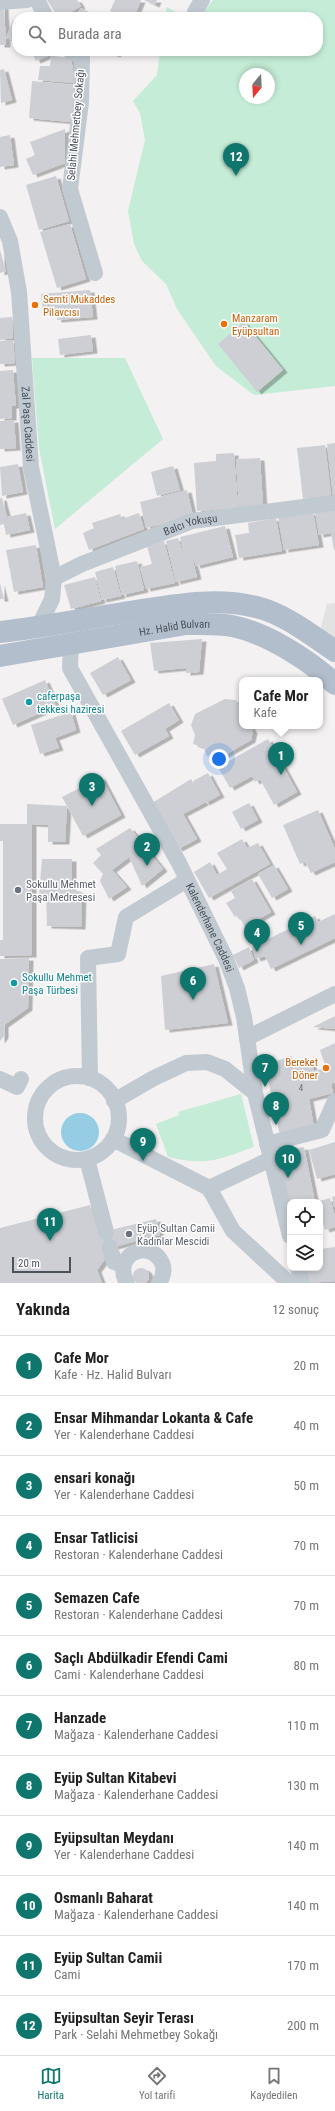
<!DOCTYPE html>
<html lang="tr">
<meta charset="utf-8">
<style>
:root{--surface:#fff;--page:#f6f6f6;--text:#222;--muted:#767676;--line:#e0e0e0;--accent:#0f766e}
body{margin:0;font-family:"Roboto Condensed",sans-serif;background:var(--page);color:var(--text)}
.controls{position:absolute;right:12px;bottom:12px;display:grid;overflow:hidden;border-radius:8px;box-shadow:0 2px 6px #0003}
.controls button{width:36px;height:36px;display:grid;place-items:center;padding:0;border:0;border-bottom:1px solid var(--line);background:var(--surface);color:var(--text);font:20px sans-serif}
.compass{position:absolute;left:239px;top:68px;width:36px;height:36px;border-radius:50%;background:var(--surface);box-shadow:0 2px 6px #0003;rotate:198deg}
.scale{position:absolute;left:12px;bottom:10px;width:59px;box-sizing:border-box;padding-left:4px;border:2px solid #4a525c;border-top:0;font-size:11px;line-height:14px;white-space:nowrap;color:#4a525c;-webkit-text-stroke:3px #fff;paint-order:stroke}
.you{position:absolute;left:219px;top:759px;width:14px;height:14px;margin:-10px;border:3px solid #fff;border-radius:50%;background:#1a73e8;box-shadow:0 0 0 6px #1a73e833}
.badge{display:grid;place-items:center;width:26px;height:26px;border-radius:50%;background:var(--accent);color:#fff;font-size:13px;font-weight:700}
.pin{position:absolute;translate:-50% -33px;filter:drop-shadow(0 1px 2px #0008)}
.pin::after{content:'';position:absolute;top:21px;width:14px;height:12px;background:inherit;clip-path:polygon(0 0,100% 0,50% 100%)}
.popup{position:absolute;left:239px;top:677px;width:84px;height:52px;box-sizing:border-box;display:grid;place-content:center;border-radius:8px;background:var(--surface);filter:drop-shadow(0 1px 3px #0005);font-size:13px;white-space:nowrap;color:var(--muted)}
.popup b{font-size:15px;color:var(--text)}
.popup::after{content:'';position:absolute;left:50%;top:100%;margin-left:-8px;border:8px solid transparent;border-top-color:var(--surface)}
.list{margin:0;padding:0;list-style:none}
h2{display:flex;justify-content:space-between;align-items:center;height:52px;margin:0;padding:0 16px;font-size:17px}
h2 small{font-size:13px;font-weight:400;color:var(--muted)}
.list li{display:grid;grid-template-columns:26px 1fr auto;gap:12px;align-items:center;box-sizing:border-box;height:60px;padding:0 16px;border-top:1px solid var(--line)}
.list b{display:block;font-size:15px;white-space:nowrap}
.list p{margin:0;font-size:13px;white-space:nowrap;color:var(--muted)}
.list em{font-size:13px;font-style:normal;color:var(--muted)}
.icon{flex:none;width:22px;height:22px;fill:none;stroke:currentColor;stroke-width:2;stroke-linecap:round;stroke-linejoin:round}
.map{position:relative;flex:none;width:335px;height:1283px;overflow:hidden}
.search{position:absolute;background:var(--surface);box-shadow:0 2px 6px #0003;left:12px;right:12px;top:12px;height:44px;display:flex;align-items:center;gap:10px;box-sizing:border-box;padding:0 14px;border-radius:16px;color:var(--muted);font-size:15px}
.sheet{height:772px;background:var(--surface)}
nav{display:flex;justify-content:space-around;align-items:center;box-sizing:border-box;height:56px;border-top:1px solid var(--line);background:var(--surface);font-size:11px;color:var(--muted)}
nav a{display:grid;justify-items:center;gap:2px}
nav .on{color:var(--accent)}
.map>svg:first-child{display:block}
.education{fill:#e3e2e2}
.green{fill:#c4ecd6;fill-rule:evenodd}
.water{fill:#95cee4}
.building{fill:#cecfd4;filter:url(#shadow)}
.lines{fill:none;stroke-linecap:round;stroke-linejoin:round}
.street{stroke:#c2cad1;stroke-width:16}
.primary{stroke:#b3becc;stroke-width:22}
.food-dot{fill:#e8710a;stroke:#fff;stroke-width:1.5}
.culture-dot{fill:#0f9aa8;stroke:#fff;stroke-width:1.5}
.worship-dot{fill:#6b7280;stroke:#fff;stroke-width:1.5}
.labels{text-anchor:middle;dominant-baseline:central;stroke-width:3;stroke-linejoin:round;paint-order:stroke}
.number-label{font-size:9px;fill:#6b717a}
.street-label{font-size:11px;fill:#4a525c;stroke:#fff}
.food-label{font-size:11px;fill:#c56008;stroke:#fff;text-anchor:start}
.culture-label{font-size:11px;fill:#0d838f;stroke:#fff;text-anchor:start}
.worship-label{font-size:11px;fill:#5b616d;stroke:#fff;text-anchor:start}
</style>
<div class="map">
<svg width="335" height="1283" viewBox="0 0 335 1283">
<defs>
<filter id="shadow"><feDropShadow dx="4.5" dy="2.5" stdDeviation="0" flood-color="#0004"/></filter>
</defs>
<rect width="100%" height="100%" fill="#f3f1f1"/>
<path class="education" d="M335,603V646L319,634L327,604Z"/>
<g class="green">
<path d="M213,0H335V386L254,395L216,366L177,309L166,284L142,261L134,244L128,211L145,140L140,113L133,101L157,75L160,51H318V17H200ZM245,74H269V98H245Z"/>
<path d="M167,7L184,17H165Z"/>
<path d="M32,358H125L163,439L55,529L39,448Z"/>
<path d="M241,1094L254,1147C217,1160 208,1166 168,1157L156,1124L179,1115L178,1112Z"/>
</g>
<circle class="water" cx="80" cy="1132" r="19"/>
<g class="building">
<path d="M47,0H77L81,6L63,17H58Z"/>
<path d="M115,0H141L134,17H124L110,11Z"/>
<path d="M144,0H157L155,5Z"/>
<path d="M0,6H4L6,45H0Z"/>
<path d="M81,8L95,16L94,17H75Z"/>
<path d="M13,20L17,22V41L6,38Z"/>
<path d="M31,51H54L55,53L36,61Z"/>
<path d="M106,51H118L116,55Z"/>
<path d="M51,56L71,58L75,83L38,80L40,66H50Z"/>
<path d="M4,69L12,100L1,103L0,70Z"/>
<path d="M32,81L74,85L71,122L29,118Z"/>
<path d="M65,129V163L33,175L26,159L35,155L30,142Z"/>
<path d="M10,135L14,165L0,167V137Z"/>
<path d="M56,176L69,221L39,230L26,185Z"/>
<path d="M70,224L86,279L57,288L40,232Z"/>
<path d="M0,250L6,271L0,273Z"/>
<path d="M90,290L93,317L57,320L56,310L43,312L41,294Z"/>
<path d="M12,317L13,338L0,340V318Z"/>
<path d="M244,322L283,370L257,392L218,344Z"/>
<path d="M91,335L93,351L60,355L58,339Z"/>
<path d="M13,340L15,363L0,364V341Z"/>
<path d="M13,370L16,406H12V418L0,419V371Z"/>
<path d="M14,420L16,448L0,449V421Z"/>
<path d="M335,443V495H333L327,444Z"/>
<path d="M325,445L331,495L303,499L297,448Z"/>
<path d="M234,453L238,508L197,511L194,463L216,461V454Z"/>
<path d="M260,458L263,506L239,508L236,459Z"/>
<path d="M18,464L23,492L2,496L0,467Z"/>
<path d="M173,466L180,490L157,496L151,472Z"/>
<path d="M187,490L193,516L146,528L140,502Z"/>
<path d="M0,498H2L7,517L26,513L30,530L6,535L4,524L0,525Z"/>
<path d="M335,510V550H334L331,533L319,535L315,511Z"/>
<path d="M313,512L319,545L284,550L278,517Z"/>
<path d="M139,513L144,529L89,550L83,533L94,528L92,523L120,514L122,519Z"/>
<path d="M276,518L282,551L239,558L235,535L249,533L248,523Z"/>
<path d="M225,526L233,557L196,566L190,549L197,577L176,582L166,541L178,538L182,551H183L180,537Z"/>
<path d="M164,541L175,583L146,589L140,567L152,564L147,546Z"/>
<path d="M36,545L43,587L14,592L6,550Z"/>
<path d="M137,561L144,590L122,595L115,566Z"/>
<path d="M113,567L121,596L102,600L95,572Z"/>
<path d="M95,577L101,601L71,609L64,585Z"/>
<path d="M0,583L4,599H0Z"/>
<path d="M202,639L199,672L186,673V668L154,671L150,643Z"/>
<path d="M118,657L131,680L103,695L90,673Z"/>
<path d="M45,680L56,706L13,725L2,699Z"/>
<path d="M225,699L236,700L242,711V726H250L253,731L251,740L218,759L207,756L203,747L193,744L195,735L191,725L195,714Z"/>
<path d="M169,703L179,720L165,729L169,736L135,755L121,731Z"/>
<path d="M71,712L76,730L55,738L59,748L40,754L31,725Z"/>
<path d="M268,739L297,792L274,805L260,779L255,782L252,776L230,788L218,767Z"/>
<path d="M208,773L220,795L205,803L193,781Z"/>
<path d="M101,777L121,815L83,836L62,797Z"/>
<path d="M191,779L204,803L183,814L197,839L178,849L152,803Z"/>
<path d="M249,803L258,820L241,829L232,812Z"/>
<path d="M27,804L67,806L65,842H48V825L32,824V955L0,956V940H3V841H0V824H27Z"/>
<path d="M318,810L335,849V862L311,873L305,862L300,864L283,825Z"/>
<path d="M130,828L163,869L142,886L129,857L112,870L127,887L109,899L100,881L103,874L93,863L101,855L96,849Z"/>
<path d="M242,839L247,848L258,843L270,864L209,898L194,872L210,862L217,875L227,869L217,853Z"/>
<path d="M42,859H72V890L82,892L81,927L47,926L46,895H39Z"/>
<path d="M274,865L288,889L272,898L258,874Z"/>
<path d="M252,879L271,912L245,927L238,915L235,917L226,903L235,898L231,891Z"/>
<path d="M335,914V938L271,969L265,956L256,959L252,947L315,916L318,922Z"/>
<path d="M249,947L254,960L239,968L233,955Z"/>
<path d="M29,958L28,1008L4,1025V1036L0,1041V959Z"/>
<path d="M214,964L228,1023L165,1030L161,976Z"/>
<path d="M335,1016V1029L313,1027Z"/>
<path d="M335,1043V1082L331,1084L333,1093L309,1099L314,1127L280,1136L265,1065L291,1056L296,1062L310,1059L314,1071L326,1068L320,1050Z"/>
<path d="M335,1142V1174L317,1179L309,1150Z"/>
<path d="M304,1147L315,1202H290V1211L277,1152Z"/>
<path d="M335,1196V1207H334L332,1197Z"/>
<path d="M330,1198L335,1217V1227L325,1230L320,1212V1201Z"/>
<path d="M90,1205L98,1233L156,1219L160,1235L102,1250L105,1259L97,1270L102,1283H0V1228Z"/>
<path d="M335,1247V1281L307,1283L303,1268H320V1249Z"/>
<circle cx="141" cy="1276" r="8"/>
</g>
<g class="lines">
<g class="street">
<path d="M37,0L46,17"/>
<path d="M0,2L27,0"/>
<path d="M195,12L202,0"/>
<path d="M70,51L82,57L81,102L70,189L95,273"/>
<path id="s1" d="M0,217L10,241L19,292L31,467L54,578L52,599L38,628"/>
<path id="s2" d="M54,578L82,564L192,521L335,503"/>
<path id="s3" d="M71,644L70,668L179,863L226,959L237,988L244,1017L255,1093L290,1236"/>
<path d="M247,1038L335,994"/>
<circle cx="77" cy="1118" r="42"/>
<path d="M90,1078L88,958L118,954L126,917L187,880"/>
<path d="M0,1079L17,1087L21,1079"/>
<path d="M114,1101L154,1078L186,1063L207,1062L225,1069L255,1093"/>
<path d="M113,1139L209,1188L271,1159"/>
<path d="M267,1144L322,1130L335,1101"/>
<path d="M87,1159L106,1232"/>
<path d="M209,1188L233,1231L289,1283"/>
<path d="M110,1247L114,1262L123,1265"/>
<path d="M298,1268L302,1283"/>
<path d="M127,1283C111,1255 150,1237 162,1263C165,1270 163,1277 159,1283"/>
</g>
<g class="primary">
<path d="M0,632C45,627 90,618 135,611C175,605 216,597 256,607C285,614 311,635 335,651"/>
<path id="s4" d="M0,656L186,624C201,624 217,623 232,626C267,633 309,660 335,684"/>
</g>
</g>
<g class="food-dot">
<circle cx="35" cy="305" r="4"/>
<circle cx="224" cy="324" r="4"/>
<circle cx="326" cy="1068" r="4"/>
</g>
<g class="culture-dot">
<circle cx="29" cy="702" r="4"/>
<circle cx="14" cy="983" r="4"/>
</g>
<g class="worship-dot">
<circle cx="18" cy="890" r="4"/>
<circle cx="129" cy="1234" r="4"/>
</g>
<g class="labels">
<g class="number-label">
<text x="301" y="1088">4</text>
</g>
<g class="street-label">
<text transform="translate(76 125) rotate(-85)">Selahi Mehmetbey Sokağı</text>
<text stroke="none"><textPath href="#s1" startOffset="210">Zal Paşa Caddesi</textPath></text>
<text stroke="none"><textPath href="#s2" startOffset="147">Balcı Yokuşu</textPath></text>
<text stroke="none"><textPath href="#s4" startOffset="177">Hz. Halid Bulvarı</textPath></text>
<text stroke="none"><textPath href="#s3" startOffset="319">Kalenderhane Caddesi</textPath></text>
</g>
<g class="food-label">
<text x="43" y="299">Semti Mukaddes<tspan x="43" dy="13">Pilavcısı</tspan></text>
<text x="232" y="318">Manzaram<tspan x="232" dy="13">Eyüpsultan</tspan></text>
<text x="318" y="1062" text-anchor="end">Bereket<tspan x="318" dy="13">Döner</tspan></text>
</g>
<g class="culture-label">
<text x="37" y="696">caferpaşa<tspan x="37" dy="13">tekkesi haziresi</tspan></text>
<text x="22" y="977">Sokullu Mehmet<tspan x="22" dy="13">Paşa Türbesi</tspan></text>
</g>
<g class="worship-label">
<text x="26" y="884">Sokullu Mehmet<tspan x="26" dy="13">Paşa Medresesi</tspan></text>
<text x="137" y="1228">Eyüp Sultan Camii<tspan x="137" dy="13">Kadınlar Mescidi</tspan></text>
</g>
</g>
</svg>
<div class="controls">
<button><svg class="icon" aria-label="locate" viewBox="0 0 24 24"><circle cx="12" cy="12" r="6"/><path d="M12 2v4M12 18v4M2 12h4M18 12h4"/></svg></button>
<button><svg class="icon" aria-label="layers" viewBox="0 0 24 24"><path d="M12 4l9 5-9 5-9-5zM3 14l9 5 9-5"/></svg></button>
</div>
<svg class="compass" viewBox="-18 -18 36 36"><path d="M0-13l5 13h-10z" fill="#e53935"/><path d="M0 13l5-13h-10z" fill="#767676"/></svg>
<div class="scale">20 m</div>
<div class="you"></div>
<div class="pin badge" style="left:281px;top:775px">1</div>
<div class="popup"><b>Cafe Mor</b>Kafe</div>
<div class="pin badge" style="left:147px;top:866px">2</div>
<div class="pin badge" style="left:92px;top:806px">3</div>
<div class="pin badge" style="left:257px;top:952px">4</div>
<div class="pin badge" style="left:301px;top:945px">5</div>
<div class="pin badge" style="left:193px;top:1000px">6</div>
<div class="pin badge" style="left:265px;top:1087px">7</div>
<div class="pin badge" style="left:276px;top:1125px">8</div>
<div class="pin badge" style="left:143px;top:1161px">9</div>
<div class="pin badge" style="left:288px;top:1178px">10</div>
<div class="pin badge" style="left:50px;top:1241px">11</div>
<div class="pin badge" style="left:236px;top:176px">12</div>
<div class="search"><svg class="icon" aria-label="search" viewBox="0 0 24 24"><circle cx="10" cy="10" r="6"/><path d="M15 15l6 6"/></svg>Burada ara</div>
</div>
<section class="sheet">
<h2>Yakında<small>12 sonuç</small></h2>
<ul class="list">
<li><span class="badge">1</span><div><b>Cafe Mor</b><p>Kafe · Hz. Halid Bulvarı</p></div><em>20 m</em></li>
<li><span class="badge">2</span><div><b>Ensar Mihmandar Lokanta &amp; Cafe</b><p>Yer · Kalenderhane Caddesi</p></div><em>40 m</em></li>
<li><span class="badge">3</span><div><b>ensari konağı</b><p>Yer · Kalenderhane Caddesi</p></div><em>50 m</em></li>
<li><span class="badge">4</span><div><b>Ensar Tatlicisi</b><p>Restoran · Kalenderhane Caddesi</p></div><em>70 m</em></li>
<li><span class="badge">5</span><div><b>Semazen Cafe</b><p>Restoran · Kalenderhane Caddesi</p></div><em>70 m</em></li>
<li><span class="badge">6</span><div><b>Saçlı Abdülkadir Efendi Cami</b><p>Cami · Kalenderhane Caddesi</p></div><em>80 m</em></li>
<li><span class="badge">7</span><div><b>Hanzade</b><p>Mağaza · Kalenderhane Caddesi</p></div><em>110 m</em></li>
<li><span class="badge">8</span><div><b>Eyüp Sultan Kitabevi</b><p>Mağaza · Kalenderhane Caddesi</p></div><em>130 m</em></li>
<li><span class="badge">9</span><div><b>Eyüpsultan Meydanı</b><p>Yer · Kalenderhane Caddesi</p></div><em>140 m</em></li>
<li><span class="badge">10</span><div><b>Osmanlı Baharat</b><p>Mağaza · Kalenderhane Caddesi</p></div><em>140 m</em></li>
<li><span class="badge">11</span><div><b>Eyüp Sultan Camii</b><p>Cami</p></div><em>170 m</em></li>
<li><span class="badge">12</span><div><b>Eyüpsultan Seyir Terası</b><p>Park · Selahi Mehmetbey Sokağı</p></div><em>200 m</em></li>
</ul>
</section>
<nav>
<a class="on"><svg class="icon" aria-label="map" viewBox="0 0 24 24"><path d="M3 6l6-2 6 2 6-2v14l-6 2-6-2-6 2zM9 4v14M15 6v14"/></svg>Harita</a>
<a><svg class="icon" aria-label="directions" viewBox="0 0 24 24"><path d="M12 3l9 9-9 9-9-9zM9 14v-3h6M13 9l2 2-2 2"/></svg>Yol tarifi</a>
<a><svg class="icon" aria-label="saved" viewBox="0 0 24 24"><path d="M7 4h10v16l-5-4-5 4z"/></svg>Kaydedilen</a>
</nav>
